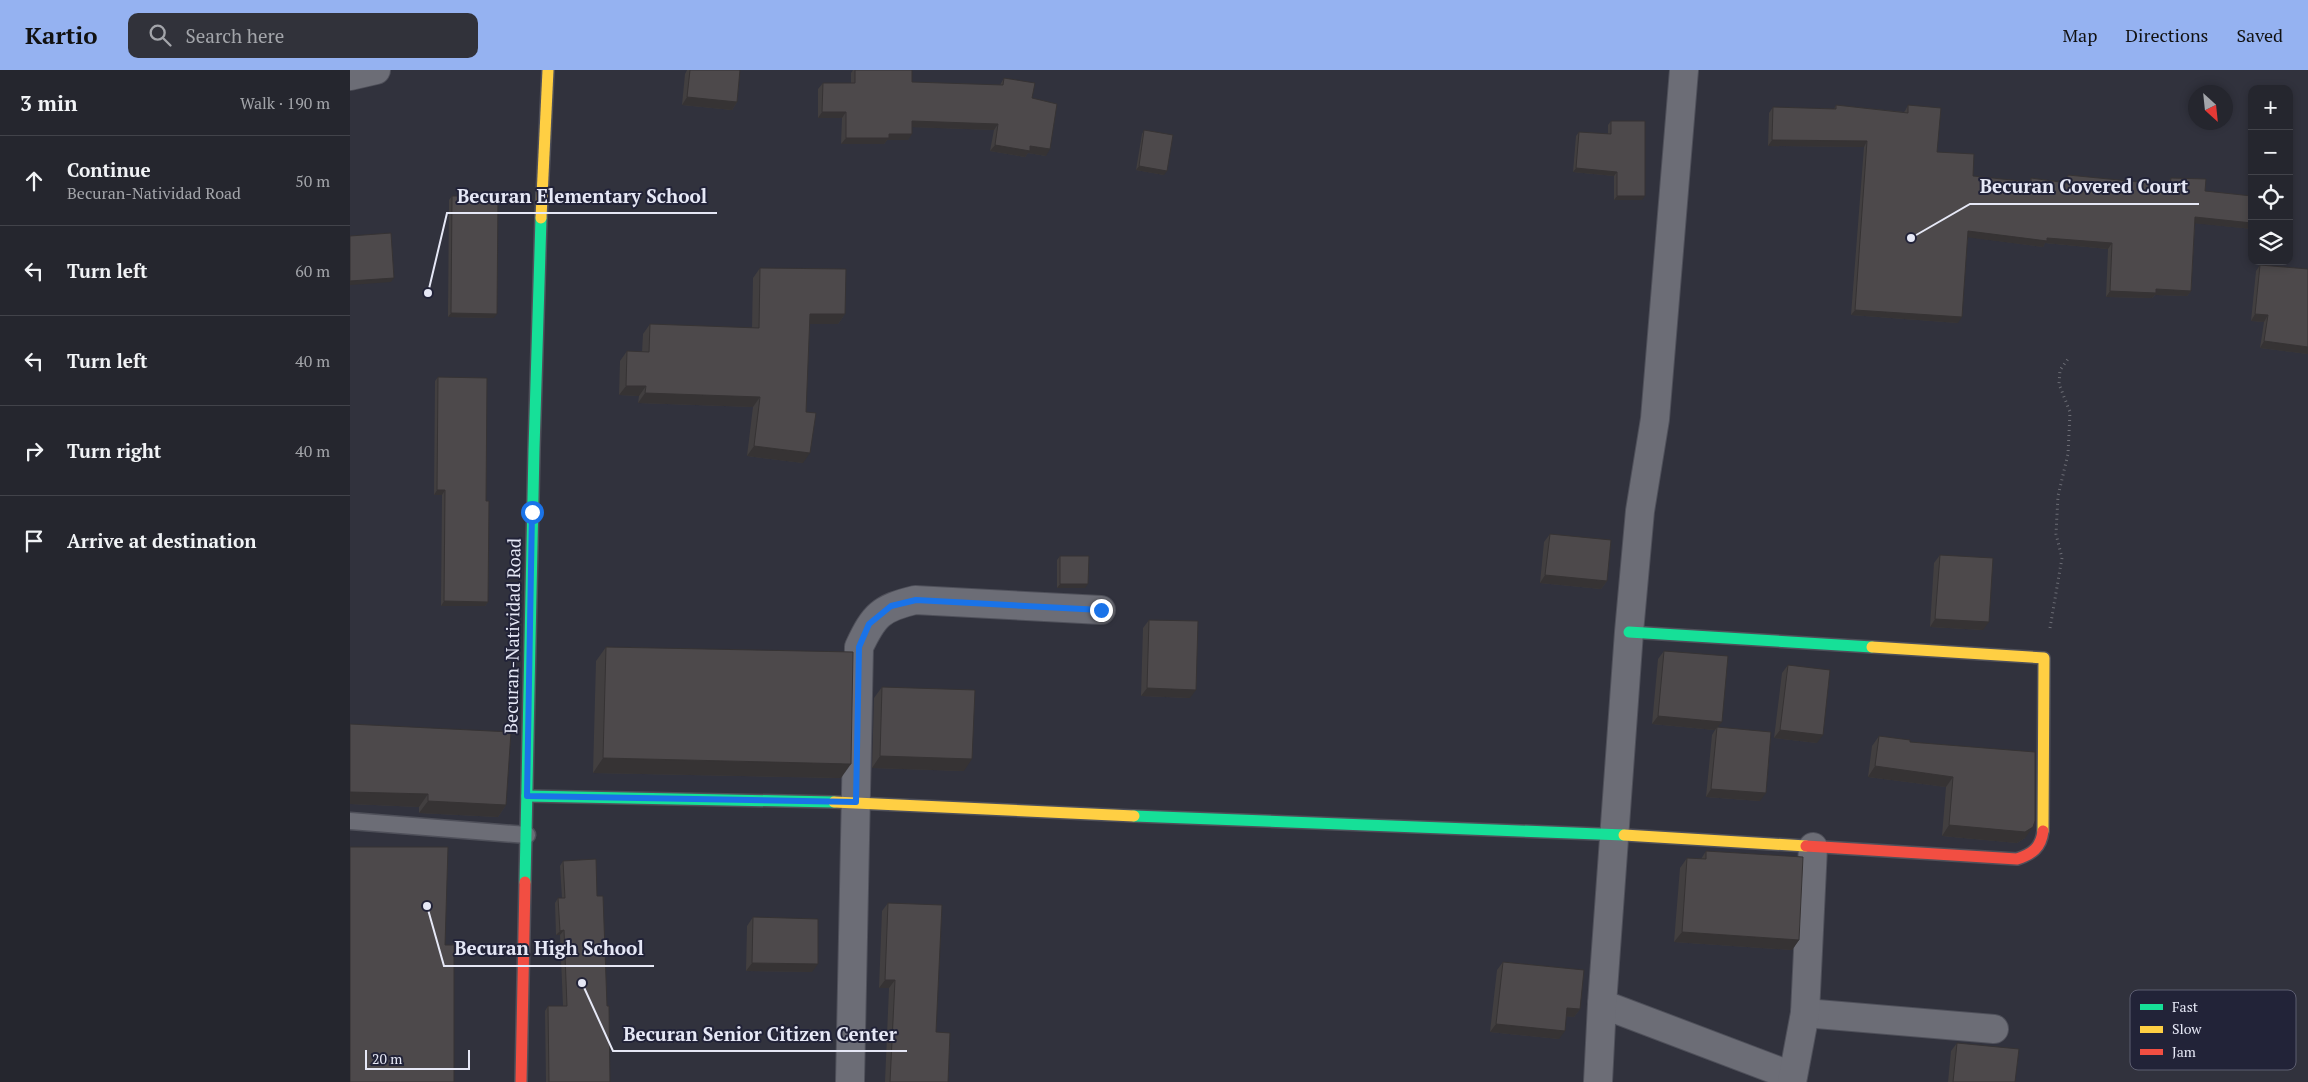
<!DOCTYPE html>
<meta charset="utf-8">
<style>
:root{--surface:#25262e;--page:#31323a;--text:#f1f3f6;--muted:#a3a5aa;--line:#42434a;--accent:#95b2f1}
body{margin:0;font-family:"PT Serif",serif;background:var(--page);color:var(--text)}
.controls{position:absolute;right:15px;top:15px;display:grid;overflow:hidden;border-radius:10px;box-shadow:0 2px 8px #0003}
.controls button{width:45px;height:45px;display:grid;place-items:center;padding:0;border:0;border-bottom:1px solid var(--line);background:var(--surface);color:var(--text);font:25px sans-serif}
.compass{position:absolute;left:1838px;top:15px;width:45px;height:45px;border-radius:50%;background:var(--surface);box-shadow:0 2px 8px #0003;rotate:153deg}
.scale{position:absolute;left:15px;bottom:12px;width:105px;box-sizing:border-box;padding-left:5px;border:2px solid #e6e8f6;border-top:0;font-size:14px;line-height:18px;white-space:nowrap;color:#e6e8f6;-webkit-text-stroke:4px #222338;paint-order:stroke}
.stop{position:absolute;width:15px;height:15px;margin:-11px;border:4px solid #1a73e8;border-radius:50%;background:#fff}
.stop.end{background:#1a73e8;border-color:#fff;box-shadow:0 1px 5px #0008}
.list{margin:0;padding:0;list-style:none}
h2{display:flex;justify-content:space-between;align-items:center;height:65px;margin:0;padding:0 20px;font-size:21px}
h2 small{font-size:16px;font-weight:400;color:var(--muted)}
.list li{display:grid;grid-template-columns:32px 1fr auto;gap:15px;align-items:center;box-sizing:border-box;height:90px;padding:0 20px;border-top:1px solid var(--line)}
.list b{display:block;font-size:19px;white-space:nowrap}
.list p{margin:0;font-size:16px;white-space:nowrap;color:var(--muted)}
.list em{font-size:16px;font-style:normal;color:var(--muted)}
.icon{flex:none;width:28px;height:28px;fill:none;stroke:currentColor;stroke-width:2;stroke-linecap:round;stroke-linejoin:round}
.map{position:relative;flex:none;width:1958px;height:1012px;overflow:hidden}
header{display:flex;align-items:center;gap:30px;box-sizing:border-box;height:70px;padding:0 25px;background:var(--accent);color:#111}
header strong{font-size:24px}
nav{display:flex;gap:28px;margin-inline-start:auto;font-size:18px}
.search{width:350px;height:45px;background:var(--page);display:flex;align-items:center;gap:12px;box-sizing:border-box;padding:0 18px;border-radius:10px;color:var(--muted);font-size:19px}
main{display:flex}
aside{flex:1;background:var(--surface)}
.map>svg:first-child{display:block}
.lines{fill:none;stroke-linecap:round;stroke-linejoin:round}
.lane-casing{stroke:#4f505a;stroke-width:19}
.street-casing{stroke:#4f505a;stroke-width:30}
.fast-casing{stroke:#4f505a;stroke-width:14}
.slow-casing{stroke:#4f505a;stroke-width:14}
.jam-casing{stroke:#4f505a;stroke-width:14}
.path{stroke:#6c6d75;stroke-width:3;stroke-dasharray:1 4;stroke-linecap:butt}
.lane{stroke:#6c6d76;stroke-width:16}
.street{stroke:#6c6d76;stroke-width:28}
.fast{stroke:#16e098;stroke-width:11}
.slow{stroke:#ffcf43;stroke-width:11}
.jam{stroke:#f24e42;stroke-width:11}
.wall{fill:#423f40}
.shaded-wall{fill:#363334}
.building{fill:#4d494b;stroke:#363334}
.route{stroke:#1a73e8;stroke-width:6}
.labels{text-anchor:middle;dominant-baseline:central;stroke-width:4;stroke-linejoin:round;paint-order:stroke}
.street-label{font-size:18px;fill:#e6e8f6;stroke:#222338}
.key{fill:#222338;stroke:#5d5e71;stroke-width:1}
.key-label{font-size:14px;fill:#e6e8f6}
.leader{fill:none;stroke:#e6e8f6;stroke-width:2}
.callout-dot{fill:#e6e8f6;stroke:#222338;stroke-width:2}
.callout-label{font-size:19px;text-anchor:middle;font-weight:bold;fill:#e6e8f6;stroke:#222338;stroke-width:4;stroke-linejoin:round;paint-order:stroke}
</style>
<header>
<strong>Kartio</strong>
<div class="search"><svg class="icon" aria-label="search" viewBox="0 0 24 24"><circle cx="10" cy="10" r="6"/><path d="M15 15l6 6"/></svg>Search here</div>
<nav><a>Map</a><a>Directions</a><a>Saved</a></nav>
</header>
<main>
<aside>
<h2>3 min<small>Walk · 190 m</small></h2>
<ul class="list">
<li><svg class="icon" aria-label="ahead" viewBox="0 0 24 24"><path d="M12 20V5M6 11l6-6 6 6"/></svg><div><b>Continue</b><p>Becuran-Natividad Road</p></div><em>50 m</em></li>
<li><svg class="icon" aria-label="left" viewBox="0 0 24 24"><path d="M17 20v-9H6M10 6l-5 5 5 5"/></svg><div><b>Turn left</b></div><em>60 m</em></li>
<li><svg class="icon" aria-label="left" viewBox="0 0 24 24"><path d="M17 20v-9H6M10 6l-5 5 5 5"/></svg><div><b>Turn left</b></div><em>40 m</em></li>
<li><svg class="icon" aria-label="right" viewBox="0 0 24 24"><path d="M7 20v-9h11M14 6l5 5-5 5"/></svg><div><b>Turn right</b></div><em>40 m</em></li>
<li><svg class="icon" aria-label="arrive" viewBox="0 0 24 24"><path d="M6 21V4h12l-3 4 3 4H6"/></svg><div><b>Arrive at destination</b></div></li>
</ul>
</aside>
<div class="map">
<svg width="1958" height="1012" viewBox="0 0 1958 1012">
<rect width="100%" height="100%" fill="#31323d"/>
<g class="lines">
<g class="lane-casing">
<path id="lane" d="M0,751L177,765"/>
</g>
<g class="street-casing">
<g id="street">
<path d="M0,6L26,0"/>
<path d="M1252,934L1442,1006"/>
<path d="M1455,943L1644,959"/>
<path d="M500,1012L509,577C524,545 531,538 565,530L751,540"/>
<path d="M1248,1012L1252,934L1279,562L1290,441L1305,349L1334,0"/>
<path d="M1442,1012L1455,943L1463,777"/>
</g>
</g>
<g class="fast-casing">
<g id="fast">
<path d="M1279,562L1522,577"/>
<path d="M177,726L484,732"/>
<path d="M784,746L1274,765"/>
<path d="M175,812L184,379L191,148"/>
</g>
</g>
<g class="slow-casing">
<g id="slow">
<path d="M191,148L198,0"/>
<path d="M1522,577L1694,588L1693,761"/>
<path d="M484,732L784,746"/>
<path d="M1274,765L1456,776"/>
</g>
</g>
<g class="jam-casing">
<g id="jam">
<path d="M1456,776L1667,789C1682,784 1691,778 1693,761"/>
<path d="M171,1012L175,812"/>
</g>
</g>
<path class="path" d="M1700,558L1712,488L1706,464L1708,426L1718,384L1720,342L1709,314L1710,300L1718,289"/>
<use href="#lane" class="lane"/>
<use href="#street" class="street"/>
<use href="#fast" class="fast"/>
<use href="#slow" class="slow"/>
<use href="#jam" class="jam"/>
</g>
<g class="wall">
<path d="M337,0H390L387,32L382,40L332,35L335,4Z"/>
<path d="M503,0H562V12L650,15L654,8L682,28L696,86L678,83L675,87L640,81L644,60L562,57L558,70H537L534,74H491L492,48H468V19L473,13H501V3Z"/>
<path d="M1486,35L1554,42L1555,41L1558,35L1587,82L1623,106L1679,112L1681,108L1714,112L1718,105L1817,115V113L1821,108L1855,121L1902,159L1845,153L1841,221L1837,226L1805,225L1802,228L1756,227L1758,179L1695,173L1693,177L1618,167L1608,253L1501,245L1514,77L1418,76L1419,43L1423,37L1484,39Z"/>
<path d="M1261,51L1292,130H1264V106L1223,102L1226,66L1229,62L1258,64V55Z"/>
<path d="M794,60L814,105L786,100L792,64Z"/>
<path d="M102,126L144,248L98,247L99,130Z"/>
<path d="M1910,195L1958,284L1910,278L1914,252L1901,251L1906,201Z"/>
<path d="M410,198L495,244L488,254H459L453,393L397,386L403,337L288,333L289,326L269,325L270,291L277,281L292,282L293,264L300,254L402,258L403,208Z"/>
<path d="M88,307L136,431L138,532L135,536H91L92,425H84L85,311Z"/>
<path d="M1200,464L1257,511L1251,519L1190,513L1194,472Z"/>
<path d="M1590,485L1633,560L1580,557L1584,493Z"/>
<path d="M710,486L735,518H707V490Z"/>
<path d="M799,550L840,628L791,626L793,558Z"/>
<path d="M256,577L491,708L243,703L246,591Z"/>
<path d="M1314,581L1368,657L1410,731L1356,727L1362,665L1365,660L1302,654L1308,589Z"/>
<path d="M1438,595L1467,673L1424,668L1432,603Z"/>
<path d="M532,617L614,701L522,698L524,628Z"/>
<path d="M0,654L156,735L148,747L69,743V737L0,734Z"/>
<path d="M1529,666L1560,672L1685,682L1675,768L1667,773L1592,766L1596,717L1518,707L1522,676Z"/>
<path d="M1356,781L1449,870L1442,880L1324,872L1330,798L1337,788L1351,789Z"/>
<path d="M213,791L247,826L260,1012H196L195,941L198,936H213L210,865H206L205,833L208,828H212L210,796Z"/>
<path d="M538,833L586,962L598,1012H535L539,918H529L532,841Z"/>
<path d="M403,847L462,902L396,901L397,856Z"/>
<path d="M1153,892L1230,939L1224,947L1216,946L1209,969L1140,962L1147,900Z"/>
<path d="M1607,973L1665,1012H1598L1601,981Z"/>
</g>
<g class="shaded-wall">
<path d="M337,27L387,32L382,40L332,35Z"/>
<path d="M472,42H496L492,48H468Z"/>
<path d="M562,51L648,54L644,60L558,57Z"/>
<path d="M539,64H562L558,70H537L534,74H491L496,68Z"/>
<path d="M1422,70L1517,71L1514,77L1418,76Z"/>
<path d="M645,75L680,76L700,79L696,86L678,83L675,87L640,81Z"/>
<path d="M789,96L817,101L814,105L786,100Z"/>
<path d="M1226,98L1267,102L1264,106L1223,102Z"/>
<path d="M1267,126H1295L1292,130H1264Z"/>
<path d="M1845,147L1902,153V159L1841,153Z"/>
<path d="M1618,161L1762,173L1758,179L1695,173L1693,177L1615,167Z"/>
<path d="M44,208L41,212L0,215V211Z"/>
<path d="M1806,219L1841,221L1837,226L1805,225L1802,228L1756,227L1760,221Z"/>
<path d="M1505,240L1612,247L1608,253L1501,245Z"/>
<path d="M101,243L147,244L144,248L98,247Z"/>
<path d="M460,244H495L488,254H453Z"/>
<path d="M1905,244L1918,245L1914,252L1901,251Z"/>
<path d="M1914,271L1958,277V284L1910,278Z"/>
<path d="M276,316H296L289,326L269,325Z"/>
<path d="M295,323L410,327L403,337L288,333Z"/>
<path d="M404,376L460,383L453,393L397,386Z"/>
<path d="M87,420H95L92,425H84Z"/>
<path d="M1195,505L1257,511L1251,519L1190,513Z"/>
<path d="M710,514H738L735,518H707Z"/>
<path d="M94,531L138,532L135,536H91Z"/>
<path d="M1585,549L1639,552L1633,560L1580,557Z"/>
<path d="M797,618L846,620L840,628L791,626Z"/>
<path d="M1308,646L1372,652L1367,658V657L1365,660L1302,654Z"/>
<path d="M1430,660L1473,665L1467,673L1424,668Z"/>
<path d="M530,686L622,689L614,701L522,698Z"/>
<path d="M253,688L501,694L491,708L243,703Z"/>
<path d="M1525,696L1603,707L1596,717L1518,707Z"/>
<path d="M1361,719L1416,723L1410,731L1356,727Z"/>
<path d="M0,722L78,724L69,737L0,734Z"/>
<path d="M78,731L156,735L148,747L69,743Z"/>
<path d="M1599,755L1683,757L1675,768L1667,773L1592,766Z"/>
<path d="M214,860L210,865H206L210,861Z"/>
<path d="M1332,862L1449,870L1442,880L1324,872Z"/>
<path d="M402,893L468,894L462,902L396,901Z"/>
<path d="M535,910H545L539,918H529Z"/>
<path d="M1217,938L1230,939L1224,947L1211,946Z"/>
<path d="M1146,954L1215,961L1209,969L1140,962Z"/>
</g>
<g class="building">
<path d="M340,0H390L387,32L337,27Z"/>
<path d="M505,0H562V12L653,15L654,8L685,13L682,28L707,34L700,79L680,76V81L645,75L648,54L562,51V64H539V68H496V42H472L473,13H505Z"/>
<path d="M1486,35L1558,43V35L1591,38L1587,82L1624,84L1623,106L1681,112V108L1717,113L1718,105L1820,115L1821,108L1856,109L1855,121L1902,126V153L1845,147L1841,221L1806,219V223L1760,221L1762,173L1697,168V171L1618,161L1612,247L1505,240L1517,71L1422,70L1423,37L1486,39Z"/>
<path d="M1261,51H1295V126H1267V102L1226,98L1229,62L1261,64Z"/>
<path d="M794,60L823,65L817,101L789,96Z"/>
<path d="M102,126H148L147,244L101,243Z"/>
<path d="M41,163L44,208L0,211V166Z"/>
<path d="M1910,195L1958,199V277L1914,271L1918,245L1905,244Z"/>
<path d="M410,198L496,199L495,244H460L456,342L466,343L460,383L404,376L410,327L295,323L296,316H276L277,281L299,282L300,254L409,258Z"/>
<path d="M88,307L137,308L136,431H139L138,532L94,531L95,420H87Z"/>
<path d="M1200,464L1261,470L1257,511L1195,505Z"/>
<path d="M1590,485L1643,488L1639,552L1585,549Z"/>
<path d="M710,486H739L738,514H710Z"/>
<path d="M799,550L848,551L846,620L797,618Z"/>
<path d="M256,577L503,582L501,694L253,688Z"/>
<path d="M1314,581L1378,586L1372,652L1308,646Z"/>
<path d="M1438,595L1480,600L1473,665L1430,660Z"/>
<path d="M532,617L625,620L622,689L530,686Z"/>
<path d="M0,654L161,662L156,735L78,731V724L0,722Z"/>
<path d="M1367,657L1421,662L1416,723L1361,719Z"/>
<path d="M1529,666L1560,670V672L1685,682V751L1683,757L1675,762L1599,755L1603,707L1525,696Z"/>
<path d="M0,777H98L95,875H104V1012H0Z"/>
<path d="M1356,781L1453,787L1449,870L1332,862L1337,788L1356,789Z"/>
<path d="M246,789L247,826H253L257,936H259L260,1012H199L198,936H217L214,860L210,861L208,828H215L213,791Z"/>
<path d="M538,833L592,835L586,962L600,963L598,1012H540L545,910H535Z"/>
<path d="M403,847L468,849V894L402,893Z"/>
<path d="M1153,892L1234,900L1230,939L1217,938L1215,961L1146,954Z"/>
<path d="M1607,973L1669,979L1665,1012H1603Z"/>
</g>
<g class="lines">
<path class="route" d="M182,442L177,726L506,732L509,577L519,554L541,536L566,530L751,540"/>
</g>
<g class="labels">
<g class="street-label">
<text transform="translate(162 566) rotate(-89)">Becuran-Natividad Road</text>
</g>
</g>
<rect x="1780" y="920" width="166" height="80" rx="8" class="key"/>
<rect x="1790" y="934" width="23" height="6" fill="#16e098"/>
<rect x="1790" y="956" width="23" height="7" fill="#ffcf43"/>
<rect x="1790" y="979" width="23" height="6" fill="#f24e42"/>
<g class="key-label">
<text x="1822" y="942">Fast</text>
<text x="1822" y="964">Slow</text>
<text x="1822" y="987">Jam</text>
</g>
<path class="leader" d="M1561 168L1620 134H1849M78 223L97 143H367M77 836L94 896H304M232 913L263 981H557"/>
<g class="callout-dot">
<circle cx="1561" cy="168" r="5"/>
<circle cx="78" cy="223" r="5"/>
<circle cx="77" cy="836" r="5"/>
<circle cx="232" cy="913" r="5"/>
</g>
<g class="callout-label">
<text x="1734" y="123">Becuran Covered Court</text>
<text x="232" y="133">Becuran Elementary School</text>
<text x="199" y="885">Becuran High School</text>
<text x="410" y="971">Becuran Senior Citizen Center</text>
</g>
</svg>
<div class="controls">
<button>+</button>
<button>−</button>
<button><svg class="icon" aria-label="locate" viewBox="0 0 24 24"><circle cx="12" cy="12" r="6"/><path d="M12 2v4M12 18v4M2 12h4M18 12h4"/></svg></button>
<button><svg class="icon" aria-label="layers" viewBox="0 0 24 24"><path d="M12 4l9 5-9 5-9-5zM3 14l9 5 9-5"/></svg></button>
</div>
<svg class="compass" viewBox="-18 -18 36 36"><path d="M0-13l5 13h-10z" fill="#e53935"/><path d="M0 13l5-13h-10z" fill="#a3a5aa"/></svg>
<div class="scale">20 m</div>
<div class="stop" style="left:182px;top:442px"></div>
<div class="stop end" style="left:751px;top:540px"></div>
</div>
</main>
